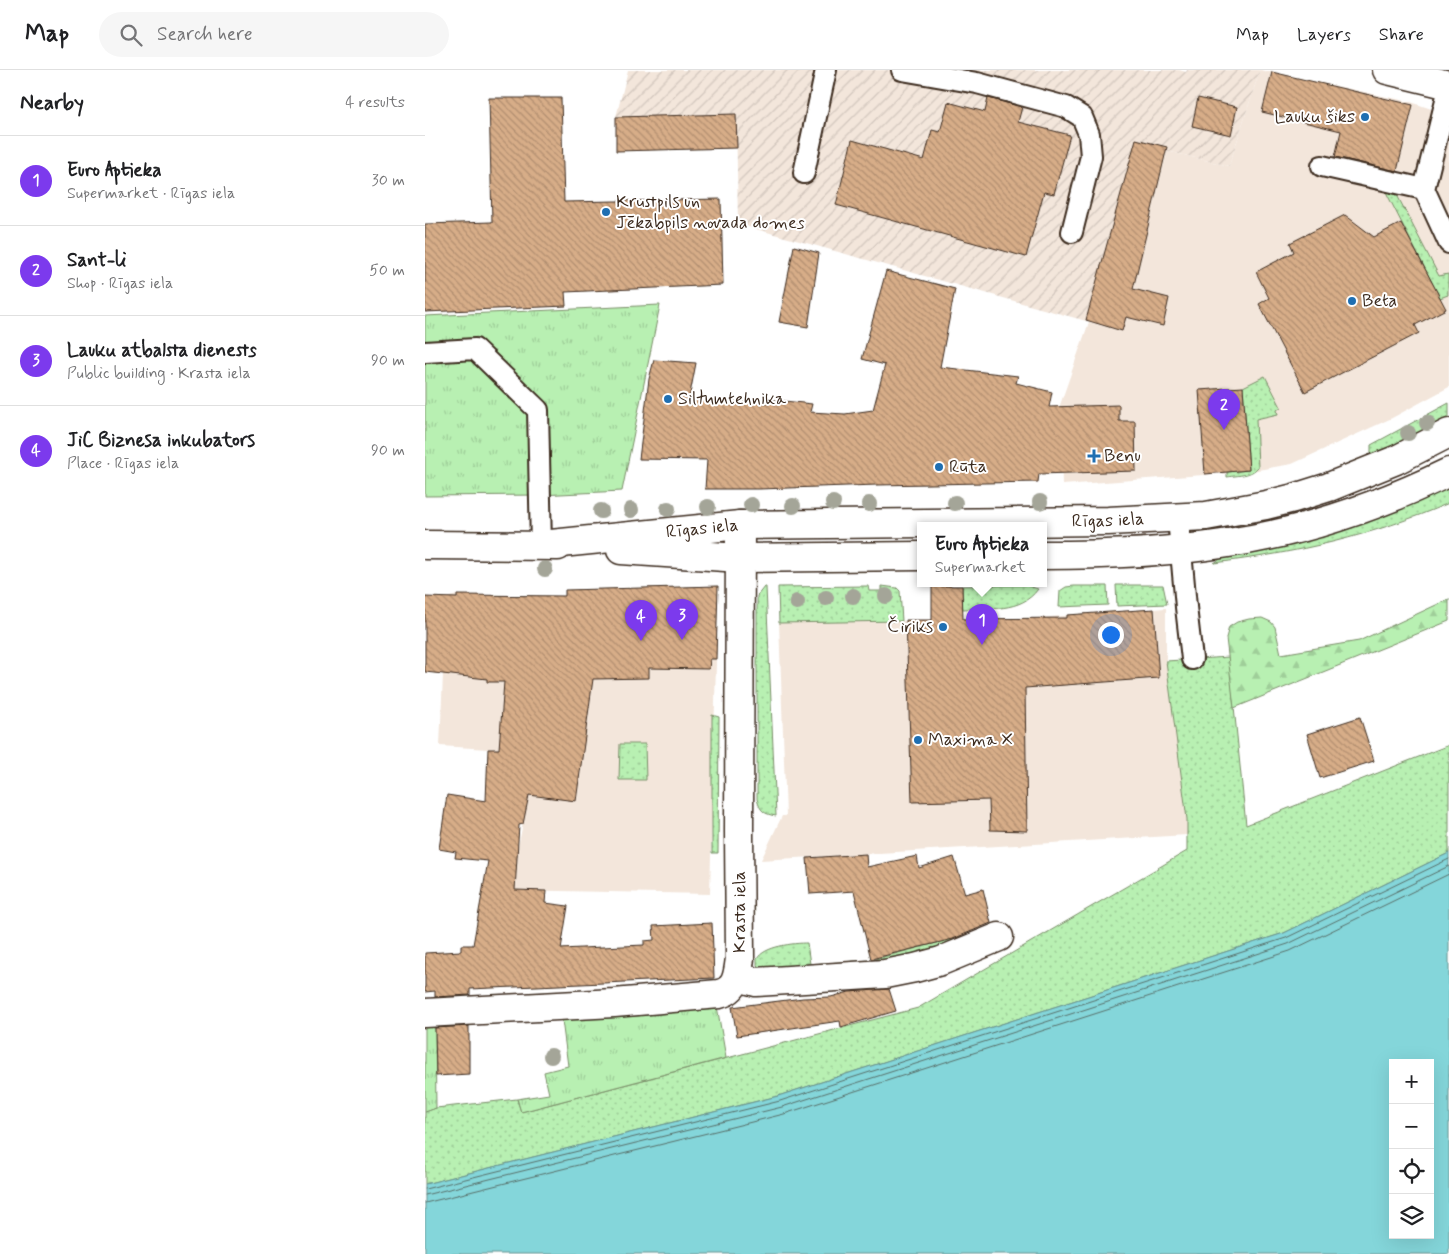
<!DOCTYPE html>
<meta charset="utf-8">
<style>
:root{--surface:#fff;--page:#f6f6f6;--text:#202124;--muted:#757577;--line:#e0e0e0;--accent:#7c3aed}
body{margin:0;font-family:Mynerve,sans-serif;background:var(--page);color:var(--text)}
.controls{position:absolute;right:15px;bottom:15px;display:grid;overflow:hidden;border-radius:0px;box-shadow:0 5px 20px #0002}
.controls button{width:45px;height:45px;display:grid;place-items:center;padding:0;border:0;border-bottom:1px solid var(--line);background:var(--surface);color:var(--text);font:25px sans-serif}
.you{position:absolute;left:685px;top:564px;width:18px;height:18px;margin:-12px;border:4px solid #fff;border-radius:50%;background:#1a73e8;box-shadow:0 0 0 8px #1a73e833}
.badge{display:grid;place-items:center;width:32px;height:32px;border-radius:50%;background:var(--accent);color:#fff;font-size:16px;font-weight:700}
.pin{position:absolute;translate:-50% -41px;filter:drop-shadow(0 1px 2px #0008)}
.pin::after{content:'';position:absolute;top:26px;width:18px;height:15px;background:inherit;clip-path:polygon(0 0,100% 0,50% 100%)}
.popup{position:absolute;left:492px;top:452px;width:130px;height:65px;box-sizing:border-box;display:grid;place-content:center;border-radius:0px;background:var(--surface);filter:drop-shadow(0 1px 4px #0005);font-size:16px;white-space:nowrap;color:var(--muted)}
.popup b{font-size:19px;color:var(--text)}
.popup::after{content:'';position:absolute;left:50%;top:100%;margin-left:-10px;border:10px solid transparent;border-top-color:var(--surface)}
.list{margin:0;padding:0;list-style:none}
h2{display:flex;justify-content:space-between;align-items:center;height:65px;margin:0;padding:0 20px;font-size:21px}
h2 small{font-size:16px;font-weight:400;color:var(--muted)}
.list li{display:grid;grid-template-columns:32px 1fr auto;gap:15px;align-items:center;box-sizing:border-box;height:90px;padding:0 20px;border-top:1px solid var(--line)}
.list b{display:block;font-size:19px;white-space:nowrap}
.list p{margin:0;font-size:16px;white-space:nowrap;color:var(--muted)}
.list em{font-size:16px;font-style:normal;color:var(--muted)}
.icon{flex:none;width:28px;height:28px;fill:none;stroke:currentColor;stroke-width:2;stroke-linecap:round;stroke-linejoin:round}
.map{position:relative;flex:none;width:1024px;height:1184px;overflow:hidden}
header{display:flex;align-items:center;gap:30px;box-sizing:border-box;height:70px;padding:0 25px;background:var(--surface);border-bottom:1px solid var(--line)}
header strong{font-size:24px}
nav{display:flex;gap:28px;margin-inline-start:auto;font-size:18px}
.search{width:350px;height:45px;background:var(--page);display:flex;align-items:center;gap:12px;box-sizing:border-box;padding:0 18px;border-radius:28px;color:var(--muted);font-size:19px}
main{display:flex}
aside{flex:1;background:var(--surface)}
.map>svg:first-child{display:block}
.built{fill:#f3e6db}
.industrial{fill:url(#industrial-furrows)}
.grass{fill:url(#grass-dots);stroke:#7a8d68}
.forest{fill:url(#forest-firs);stroke:#7a8d68}
.park{fill:url(#park-tufts);stroke:#7a8d68}
.water{fill:#84d6da;stroke:#67918f;fill-rule:evenodd}
.lines{fill:none;stroke-linecap:round;stroke-linejoin:round}
.shore{stroke:#586f69;stroke-width:1}
.building{fill:url(#building-back-hatch);stroke:#3b2a1e}
.service-casing{stroke:#3b2a1e;stroke-width:24}
.minor-casing{stroke:#3b2a1e;stroke-width:31}
.tertiary-casing{stroke:#3b2a1e;stroke-width:31}
.secondary-casing{stroke:#3b2a1e;stroke-width:31}
.service{stroke:#fff;stroke-width:20}
.minor{stroke:#fff;stroke-width:28}
.tertiary{stroke:#fff;stroke-width:28}
.secondary{stroke:#fff;stroke-width:28}
.tree{fill:#a4a598}
.poi-dot{fill:#1f6fb2;stroke:#fff;stroke-width:2}
.labels{text-anchor:middle;dominant-baseline:central;stroke-width:4;stroke-linejoin:round;paint-order:stroke}
.poi-label{font-size:18px;fill:#3b2a1e;stroke:#fff;text-anchor:start}
.street-label{font-size:18px;fill:#3b2a1e;stroke:#fff}
</style>
<header>
<strong>Map</strong>
<div class="search"><svg class="icon" aria-label="search" viewBox="0 0 24 24"><circle cx="10" cy="10" r="6"/><path d="M15 15l6 6"/></svg>Search here</div>
<nav><a>Map</a><a>Layers</a><a>Share</a></nav>
</header>
<main>
<aside>
<h2>Nearby<small>4 results</small></h2>
<ul class="list">
<li><span class="badge">1</span><div><b>Euro Aptieka</b><p>Supermarket · Rīgas iela</p></div><em>30 m</em></li>
<li><span class="badge">2</span><div><b>Sant-li</b><p>Shop · Rīgas iela</p></div><em>50 m</em></li>
<li><span class="badge">3</span><div><b>Lauku atbalsta dienests</b><p>Public building · Krasta iela</p></div><em>90 m</em></li>
<li><span class="badge">4</span><div><b>JiC Biznesa inkubators</b><p>Place · Rīgas iela</p></div><em>90 m</em></li>
</ul>
</aside>
<div class="map">
<svg width="1024" height="1184" viewBox="0 0 1024 1184">
<defs>
<pattern id="industrial-furrows" width="10" height="10" patternUnits="userSpaceOnUse" patternTransform="scale(1.25)"><rect width="10" height="10" fill="#f3e6db"/><path d="M-1 1l2-2M0 10L10 0M9 11l2-2" fill="none" stroke="#d1c5bc"/></pattern>
<pattern id="grass-dots" width="8" height="8" patternUnits="userSpaceOnUse" patternTransform="scale(1.25)"><rect width="8" height="8" fill="#b8f0b2"/><path d="M2 2h.1M6 6h.1" fill="none" stroke="#9fce99" stroke-width="1.8" stroke-linecap="round"/></pattern>
<pattern id="forest-firs" width="22" height="20" patternUnits="userSpaceOnUse" patternTransform="scale(1.25)"><rect width="22" height="20" fill="#b8f0b2"/><path d="M5 1l3.5 6h-7zM16 11l3.5 6h-7z" fill="#9fce99"/></pattern>
<pattern id="park-tufts" width="24" height="20" patternUnits="userSpaceOnUse" patternTransform="scale(1.25)"><rect width="24" height="20" fill="#b8f0b2"/><path d="M3 7l-1-3M5 7V3M7 7l1-3M15 17l-1-3M17 17v-4M19 17l1-3" fill="none" stroke="#9fce99"/></pattern>
<pattern id="building-back-hatch" width="6" height="6" patternUnits="userSpaceOnUse" patternTransform="scale(1.25)"><rect width="6" height="6" fill="#d7ad88"/><path d="M-1 5l2 2M0 0l6 6M5-1l2 2" fill="none" stroke="#b08d6f"/></pattern>
</defs>
<rect width="100%" height="100%" fill="#fff"/>
<filter id="ink" filterUnits="userSpaceOnUse"><feTurbulence type="fractalNoise" baseFrequency=".02" numOctaves="2"/><feDisplacementMap in="SourceGraphic" scale="10" xChannelSelector="R" yChannelSelector="G"/><feConvolveMatrix kernelMatrix="1 2 1 2 8 2 1 2 1" color-interpolation-filters="sRGB"/></filter>
<g filter="url(#ink)">
<g class="built">
<path d="M835,0L986,32L1024,45V317L967,348L867,394L821,402L637,415L635,335L664,252L697,261L742,81L804,96Z"/>
<path d="M293,516L285,824L84,820L113,682L15,676L18,604L0,602V527L21,528L32,525L140,526V520Z"/>
<path d="M741,538V591L762,749V765L336,790L357,746H361L354,553L599,549Z"/>
</g>
<path class="industrial" d="M203,0H754L761,2L762,0H835L804,96L742,81L697,261L313,154L311,44L191,47Z"/>
<g class="grass">
<path d="M961,122L972,125L1014,206L1023,204V225L1015,228Z"/>
<path d="M840,306L856,337L852,340L853,344L831,349L833,397C826,406 814,405 802,407V402L824,400L818,317Z"/>
<path d="M1024,333V350L943,389L946,384V375Z"/>
<path d="M1024,419V433C947,466 872,483 789,493L802,485L978,434Z"/>
<path d="M600,515L613,519C596,543 563,538 537,539V516Z"/>
<path d="M691,515H738L742,534L692,536Z"/>
<path d="M443,516L444,521H457V516L472,518L475,521L477,551L354,553L353,517Z"/>
<path d="M649,516H682L683,535L634,537L635,521L641,517Z"/>
<path d="M339,517H341L351,746C339,744 335,741 332,729V526Z"/>
<path d="M804,587L821,755L1024,675V783L859,863L353,1026L0,1114V1042L11,1038L92,1029L96,1042L493,938L762,781V749L741,591Z"/>
<path d="M287,645L294,647L293,783H287Z"/>
<path d="M195,674H220L221,710H194Z"/>
<path d="M570,858L492,891L335,898L332,895V889C339,876 369,873 382,873L385,894L446,890Z"/>
</g>
<path class="forest" d="M1024,529V551L809,638L801,568L804,557L812,552L824,549L837,548L846,552L850,557L856,584L934,571Z"/>
<g class="park">
<path d="M235,235L197,421L115,425L0,426V246Z"/>
<path d="M292,936L301,988L96,1042L92,1029L124,1024L119,1002L143,996L137,950C188,948 241,945 292,936Z"/>
<path d="M10,955L11,1038L0,1042V956Z"/>
</g>
<path class="water" d="M1024,783V1184H0V1114L353,1026L859,863ZM968,993H1005V1165H968Z"/>
<g class="lines">
<g class="shore">
<path d="M0,1119L355,1031L861,868L1024,789"/>
<path d="M0,1125L357,1037L863,874L1024,796"/>
<path d="M0,1133L359,1044L865,881L1024,804"/>
</g>
</g>
<g class="building">
<path d="M847,2L988,35L972,101L910,87L916,61L837,42Z"/>
<path d="M64,28H136L139,132L296,129L298,215L140,222L141,236L0,242V154L67,152Z"/>
<path d="M563,28L597,37L593,52L645,65L629,124L619,122L601,187L411,135L427,70L499,90L507,60L515,62L523,32L560,42Z"/>
<path d="M773,28L812,37L806,65L767,56Z"/>
<path d="M311,44L312,78L191,81V47Z"/>
<path d="M711,69L742,77L708,219L744,228L738,256L701,247L697,261L661,250Z"/>
<path d="M920,145L949,167L976,153L1021,239L990,255L994,263L880,322L834,234L844,228L831,202L869,182L865,173Z"/>
<path d="M369,176L394,183L383,257L354,252Z"/>
<path d="M461,201L530,219L515,297L593,306L591,313L627,322L624,337L694,335V351H710L711,401L614,404L613,412L452,415L334,419H280L282,390L214,389L224,309L229,290L271,293L264,329L341,333V329L387,334L385,342L420,344L448,340L460,295L437,289Z"/>
<path d="M818,317L824,400L780,404L774,320Z"/>
<path d="M293,516L291,589H285L284,599L224,598V608L168,609L151,731L104,725L98,754L94,755L90,820L121,821L120,833L143,836L136,879L219,875V871L229,870L228,856L287,853L289,908L45,919V925L10,927V921L0,922V883L36,881V875H48L63,791L30,788L31,782L14,779L22,725L61,731L63,679H74L79,612H62V609L0,602V527L32,528V525L140,526V520Z"/>
<path d="M507,516H537L538,549L642,548V545L729,539L734,608L600,618L602,761L565,760L564,730L487,732L481,550H507Z"/>
<path d="M935,647L949,691L895,708L882,664Z"/>
<path d="M441,784L442,797L492,786L494,798L529,787L540,824L558,819L566,853L528,869L446,889L429,821L385,824L382,788Z"/>
<path d="M464,919L471,941L416,957L415,951L312,966L307,937L378,928L406,927L424,922Z"/>
<path d="M44,956V1004L11,1006L10,958Z"/>
</g>
<g class="lines">
<g class="service-casing">
<g id="service">
<path d="M477,0L552,13L641,37L657,47L664,64L666,86L647,162"/>
<path d="M1024,18L999,119L1024,173"/>
<path d="M897,96L999,119"/>
<path d="M379,103L401,0"/>
<path d="M0,282L50,279L113,340L116,475"/>
<path d="M753,448L761,537L767,589"/>
</g>
</g>
<g class="minor-casing">
<g id="minor">
<path d="M313,907L331,912L460,904L490,898L516,891L574,867"/>
<path d="M0,943L189,933L294,924C312,920 313,904 315,888L314,762L315,455"/>
</g>
</g>
<g class="tertiary-casing">
<path id="tertiary" d="M962,0L1024,15"/>
</g>
<g class="secondary-casing">
<g id="secondary">
<path d="M0,475L133,476"/>
<path id="s1" d="M116,475L315,455L683,451L781,446L841,435L869,428L904,417L971,390L1024,363"/>
<path d="M196,480L315,488L496,486"/>
<path d="M618,485C678,485 738,483 797,474C876,463 952,437 1024,402"/>
</g>
</g>
<use href="#service" class="service"/>
<use href="#minor" class="minor"/>
<use href="#tertiary" class="tertiary"/>
<use href="#secondary" class="secondary"/>
</g>
<g class="tree">
<circle cx="1002" cy="353" r="8"/>
<circle cx="983" cy="363" r="8"/>
<circle cx="615" cy="432" r="8"/>
<circle cx="408" cy="433" r="8"/>
<circle cx="530" cy="433" r="8"/>
<circle cx="444" cy="434" r="8"/>
<circle cx="326" cy="435" r="8"/>
<circle cx="368" cy="436" r="8"/>
<circle cx="283" cy="437" r="8"/>
<circle cx="243" cy="439" r="8"/>
<circle cx="206" cy="440" r="8"/>
<circle cx="176" cy="441" r="8"/>
<circle cx="120" cy="499" r="8"/>
<circle cx="428" cy="526" r="8"/>
<circle cx="461" cy="526" r="8"/>
<circle cx="401" cy="528" r="8"/>
<circle cx="372" cy="532" r="8"/>
<circle cx="126" cy="986" r="8"/>
</g>
</g>
<g class="poi-dot">
<circle cx="940" cy="47" r="5"/>
<circle cx="181" cy="142" r="5"/>
<circle cx="927" cy="231" r="5"/>
<circle cx="243" cy="329" r="5"/>
<path d="M666.5 378.5h5v5h5v5h-5v5h-5v-5h-5v-5h5z"/>
<circle cx="514" cy="397" r="5"/>
<circle cx="518" cy="557" r="5"/>
<circle cx="493" cy="670" r="5"/>
</g>
<g class="labels">
<g class="poi-label">
<text x="930" y="47" text-anchor="end">Lauku šiks</text>
<text x="191" y="132">Krustpils un<tspan x="191" dy="21">Jēkabpils novada domes</tspan></text>
<text x="937" y="231">Beta</text>
<text x="253" y="329">Siltumtehnika</text>
<text x="679" y="386">Benu</text>
<text x="524" y="397">Rūta</text>
<text x="508" y="557" text-anchor="end">Čiriks</text>
<text x="503" y="670">Maxima X</text>
</g>
<g class="street-label">
<text stroke="none"><textPath href="#s1" startOffset="568">Rīgas iela</textPath></text>
<text stroke="none"><textPath href="#s1" startOffset="162">Rīgas iela</textPath></text>
<text transform="translate(315 842) rotate(-90)">Krasta iela</text>
</g>
</g>
</svg>
<div class="controls">
<button>+</button>
<button>−</button>
<button><svg class="icon" aria-label="locate" viewBox="0 0 24 24"><circle cx="12" cy="12" r="6"/><path d="M12 2v4M12 18v4M2 12h4M18 12h4"/></svg></button>
<button><svg class="icon" aria-label="layers" viewBox="0 0 24 24"><path d="M12 4l9 5-9 5-9-5zM3 14l9 5 9-5"/></svg></button>
</div>
<div class="you"></div>
<div class="pin badge" style="left:557px;top:575px">1</div>
<div class="popup"><b>Euro Aptieka</b>Supermarket</div>
<div class="pin badge" style="left:799px;top:360px">2</div>
<div class="pin badge" style="left:257px;top:570px">3</div>
<div class="pin badge" style="left:216px;top:571px">4</div>
</div>
</main>
